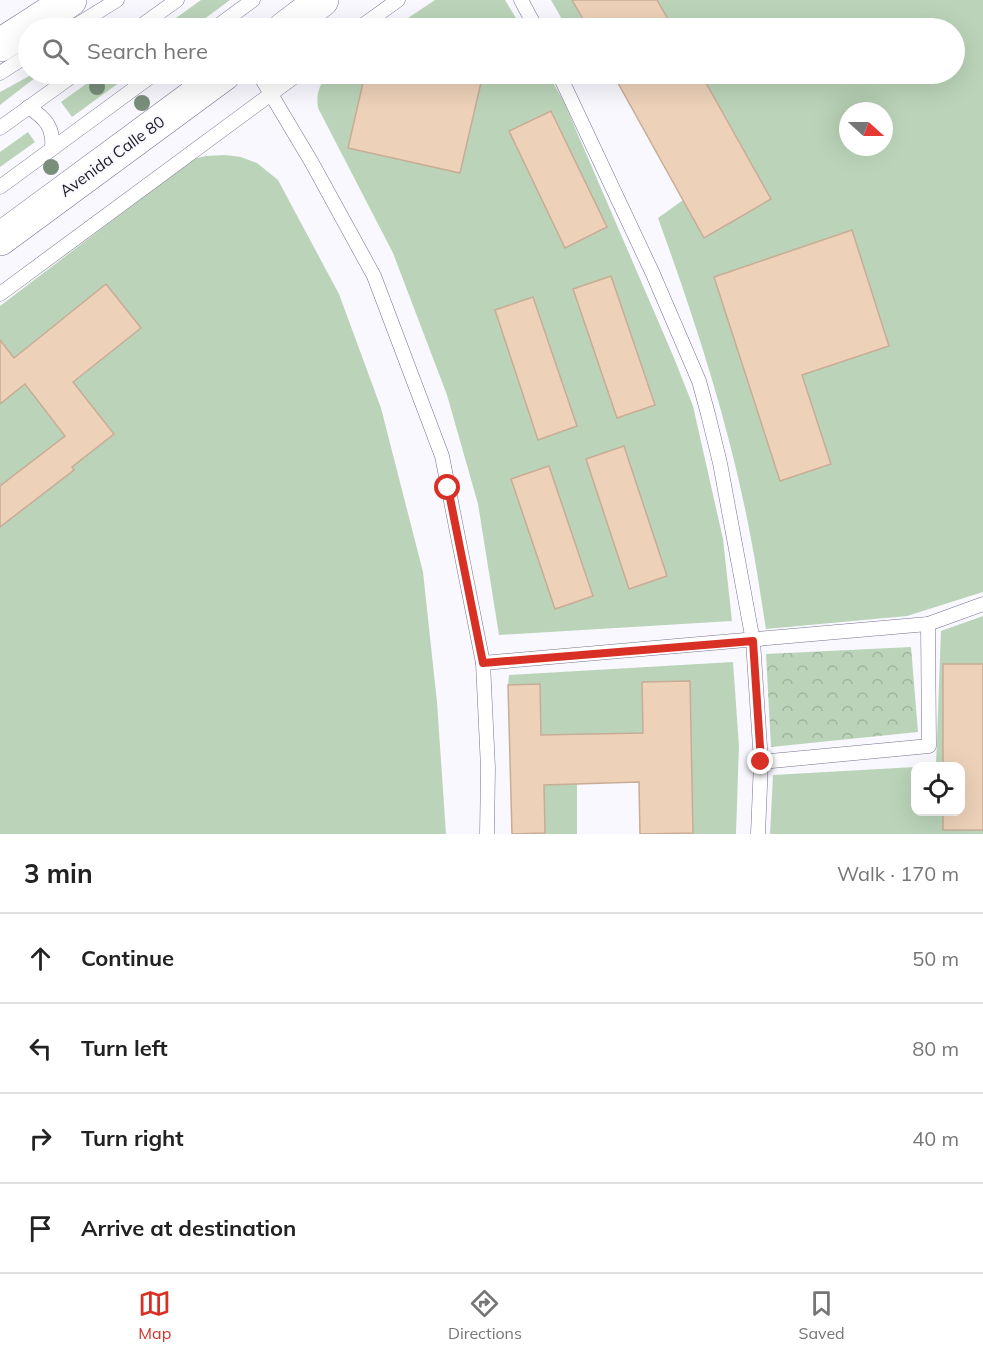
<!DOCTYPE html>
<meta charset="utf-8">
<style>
:root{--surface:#fff;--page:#f6f6f6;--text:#222;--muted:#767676;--line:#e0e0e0;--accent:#d93025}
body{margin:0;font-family:Mulish,sans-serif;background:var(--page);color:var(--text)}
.controls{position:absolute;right:18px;bottom:18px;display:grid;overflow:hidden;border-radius:12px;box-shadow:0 6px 24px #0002}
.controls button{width:54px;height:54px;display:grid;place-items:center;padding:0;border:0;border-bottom:2px solid var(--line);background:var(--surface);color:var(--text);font:30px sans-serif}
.compass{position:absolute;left:839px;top:102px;width:54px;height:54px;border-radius:50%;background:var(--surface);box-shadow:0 6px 24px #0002;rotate:111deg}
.stop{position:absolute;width:18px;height:18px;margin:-14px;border:4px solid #d93025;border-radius:50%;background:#fff}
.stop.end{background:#d93025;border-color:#fff;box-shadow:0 2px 6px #0008}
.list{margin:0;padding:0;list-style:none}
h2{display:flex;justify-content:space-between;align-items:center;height:78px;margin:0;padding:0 24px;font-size:26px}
h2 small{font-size:20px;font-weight:400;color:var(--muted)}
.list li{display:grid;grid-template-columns:39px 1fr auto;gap:18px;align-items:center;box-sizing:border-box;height:90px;padding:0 24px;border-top:2px solid var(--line)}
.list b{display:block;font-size:22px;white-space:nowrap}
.list em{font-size:20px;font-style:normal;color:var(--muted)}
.icon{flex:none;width:33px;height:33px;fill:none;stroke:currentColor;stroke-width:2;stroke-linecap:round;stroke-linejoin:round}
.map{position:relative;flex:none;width:983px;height:834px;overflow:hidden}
.search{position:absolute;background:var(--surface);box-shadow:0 6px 24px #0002;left:18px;right:18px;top:18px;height:66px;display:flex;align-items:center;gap:15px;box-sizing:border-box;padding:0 21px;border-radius:33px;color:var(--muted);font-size:22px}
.sheet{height:438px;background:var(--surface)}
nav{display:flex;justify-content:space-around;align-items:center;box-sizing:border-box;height:84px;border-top:2px solid var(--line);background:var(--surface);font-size:16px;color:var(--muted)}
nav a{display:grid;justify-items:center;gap:3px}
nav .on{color:var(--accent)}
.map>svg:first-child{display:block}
.green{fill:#bbd4b9;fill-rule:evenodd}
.forest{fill:url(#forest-crowns)}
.building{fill:#edd1b9;stroke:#c8ac95;stroke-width:1.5}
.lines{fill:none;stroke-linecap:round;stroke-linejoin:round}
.lane-casing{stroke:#76728f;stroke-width:15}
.highway-casing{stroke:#76728f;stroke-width:34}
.lane{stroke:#fff;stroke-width:14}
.highway{stroke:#fff;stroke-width:33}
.tree{fill:#798e7b}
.route{stroke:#d93025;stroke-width:8}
.labels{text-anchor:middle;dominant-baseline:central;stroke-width:4.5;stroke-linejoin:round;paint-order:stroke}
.street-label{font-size:16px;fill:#1d1b27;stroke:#f9f8ff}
</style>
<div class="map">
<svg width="983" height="834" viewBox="0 0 983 834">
<defs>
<pattern id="forest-crowns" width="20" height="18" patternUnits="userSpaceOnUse" patternTransform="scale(1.5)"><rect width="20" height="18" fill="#bbd4b9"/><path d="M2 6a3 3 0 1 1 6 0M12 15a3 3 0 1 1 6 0" fill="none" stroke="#a0b59f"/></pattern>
</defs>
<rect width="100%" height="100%" fill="#f9f8ff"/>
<g class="green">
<path d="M201,0H230L192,28H162Z"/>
<path d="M435,0H505L522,28H393Z"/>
<path d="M551,0H572L583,21L571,28H567Z"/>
<path d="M657,0H983V592L907,616L766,629C761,599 757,569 751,539C731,430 696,323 658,218L683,200L704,237L771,199L707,84L716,79L714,74H954V28H673ZM848,111H884V147H848Z"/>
<path d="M33,74H40L0,105V92Z"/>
<path d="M100,74H131L72,117L61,102Z"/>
<path d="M329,74H548L564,102L674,358L693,406L723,539L732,621L499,635L478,504L447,395L393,253L318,108C316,94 319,84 329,74Z"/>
<path d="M28,132L35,142L0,167V152Z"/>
<path d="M225,155L241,157L257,163L278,180L339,294L381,408L423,572L437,702L446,834H0V306L193,159L206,156Z"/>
<path d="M983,616V834H770L773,775L915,767L916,812H960V766H917L936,765L941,631Z"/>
<path d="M733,662L739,746L736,834H654L693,833L690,681L642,682L643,733L541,735L540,684L508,685L509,675Z"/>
<path d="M577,784V834H514L545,833L544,785Z"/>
</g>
<path class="forest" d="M911,647L918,732L771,747L766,654Z"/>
<g class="building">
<path d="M572,0H657L673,28H588Z"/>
<path d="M365,74H483L460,173L348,148Z"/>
<path d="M613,74H701L771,199L704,238Z"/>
<path d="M551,111L607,227L565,248L509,131Z"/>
<path d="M852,230L889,346L802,375L831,464L780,481L714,277Z"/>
<path d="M611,276L655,405L617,418L573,289Z"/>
<path d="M106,284L141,328L73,382L114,434L72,467L74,470L0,527V486L65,436L25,384L0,404V340L14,358Z"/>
<path d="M533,297L577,426L538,440L495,310Z"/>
<path d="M624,446L667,576L629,589L586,459Z"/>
<path d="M549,466L593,596L555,609L511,479Z"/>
<path d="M943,664H983V830H943V812H960V766H943Z"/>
<path d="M690,681L693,833L640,834L639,782L544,785L545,833L512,834L508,685L540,684L541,735L643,733L642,682Z"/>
</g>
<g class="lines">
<g class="lane-casing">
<g id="lane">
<path d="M521,0L536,28"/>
<path d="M72,28L117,0"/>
<path d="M138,28L177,0"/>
<path d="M215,28L253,0"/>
<path d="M359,28L398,0"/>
<path d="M0,73L28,55"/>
<path d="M259,74L312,163L374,276L442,456L483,663L488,768L487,834"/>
<path d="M559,74L653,274L699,381L708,414L720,463L753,641L761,762L758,834"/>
<path d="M28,107C46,118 54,128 52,149"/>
<path d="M0,128L75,74"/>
<path d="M0,187L154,74"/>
<path d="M0,294L298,74"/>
<path d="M483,663L928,624L983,604"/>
<path d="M761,762L929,746L928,624"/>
</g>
</g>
<g class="highway-casing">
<g id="highway">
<path d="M285,28L322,0"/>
<path d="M0,45L70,0"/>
<path d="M0,239L224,74"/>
</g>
</g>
<use href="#lane" class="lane"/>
<use href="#highway" class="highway"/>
</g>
<g class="tree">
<circle cx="97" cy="87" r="8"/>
<circle cx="142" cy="103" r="8"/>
<circle cx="51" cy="167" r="8"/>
</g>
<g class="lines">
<path class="route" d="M448,488L483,663L753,641L761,762"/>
</g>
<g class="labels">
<g class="street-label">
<text transform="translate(112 156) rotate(-36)">Avenida Calle 80</text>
</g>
</g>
</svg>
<div class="controls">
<button><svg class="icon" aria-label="locate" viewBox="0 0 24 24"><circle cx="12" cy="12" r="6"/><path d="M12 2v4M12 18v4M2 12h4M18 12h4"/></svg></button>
</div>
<svg class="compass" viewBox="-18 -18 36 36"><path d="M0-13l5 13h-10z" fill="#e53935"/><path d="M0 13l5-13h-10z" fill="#767676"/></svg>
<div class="stop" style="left:448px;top:488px"></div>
<div class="stop end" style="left:761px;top:762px"></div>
<div class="search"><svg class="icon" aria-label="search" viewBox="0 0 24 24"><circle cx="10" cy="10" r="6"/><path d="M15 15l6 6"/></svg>Search here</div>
</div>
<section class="sheet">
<h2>3 min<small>Walk · 170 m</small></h2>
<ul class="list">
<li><svg class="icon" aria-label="ahead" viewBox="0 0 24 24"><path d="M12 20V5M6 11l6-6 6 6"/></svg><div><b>Continue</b></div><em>50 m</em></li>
<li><svg class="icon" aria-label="left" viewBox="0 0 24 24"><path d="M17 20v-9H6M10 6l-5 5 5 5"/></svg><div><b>Turn left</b></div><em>80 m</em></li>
<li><svg class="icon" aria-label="right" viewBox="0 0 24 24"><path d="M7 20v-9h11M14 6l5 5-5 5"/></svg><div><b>Turn right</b></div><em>40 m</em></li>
<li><svg class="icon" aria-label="arrive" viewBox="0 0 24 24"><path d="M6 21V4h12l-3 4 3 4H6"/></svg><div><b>Arrive at destination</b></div></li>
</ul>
</section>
<nav>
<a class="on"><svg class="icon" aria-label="map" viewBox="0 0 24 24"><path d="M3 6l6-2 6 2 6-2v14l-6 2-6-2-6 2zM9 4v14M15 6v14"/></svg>Map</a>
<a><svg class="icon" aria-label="directions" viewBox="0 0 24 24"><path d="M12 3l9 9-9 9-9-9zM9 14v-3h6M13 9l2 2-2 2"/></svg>Directions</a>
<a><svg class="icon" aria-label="saved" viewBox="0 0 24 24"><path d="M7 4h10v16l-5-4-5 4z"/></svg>Saved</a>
</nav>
